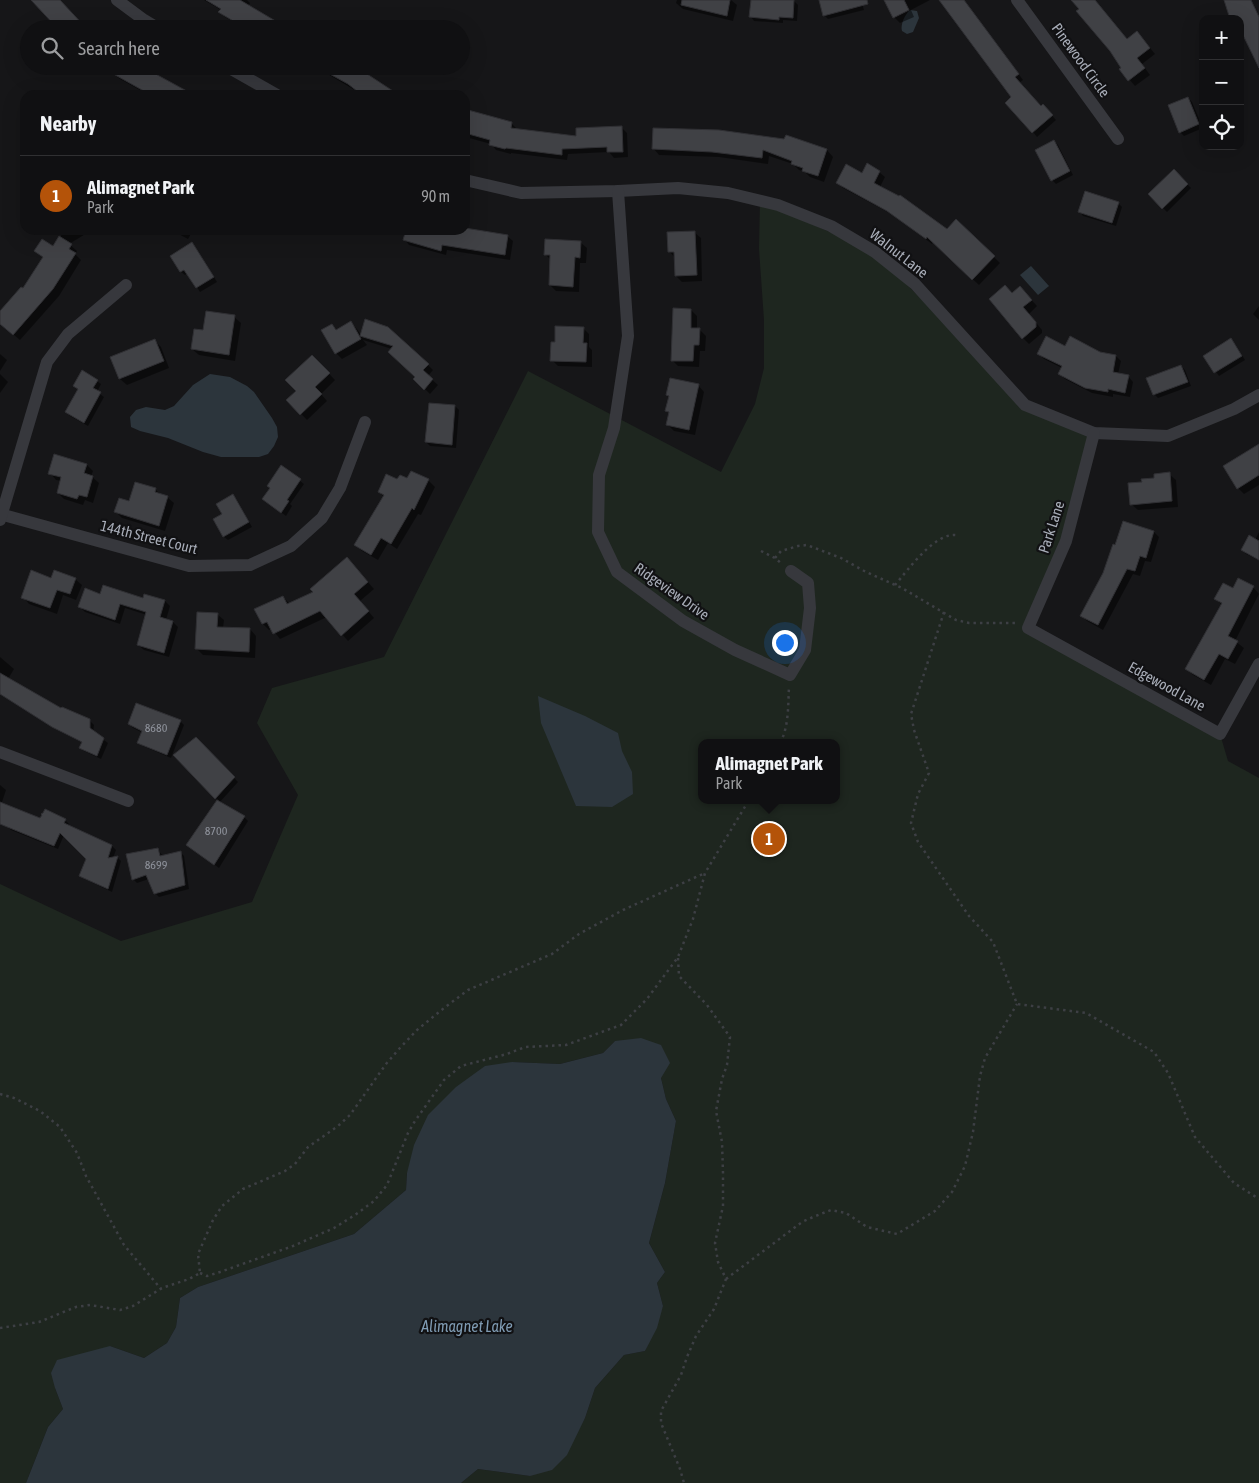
<!DOCTYPE html>
<meta charset="utf-8">
<style>
:root{--surface:#101012;--page:#19191b;--text:#f1f3f6;--muted:#9c9d9f;--line:#303032;--accent:#b45309}
body{margin:0;font-family:"Asap Condensed",sans-serif;background:var(--page);color:var(--text)}
.controls{position:absolute;right:15px;top:15px;display:grid;overflow:hidden;border-radius:10px;box-shadow:0 5px 20px #0002}
.controls button{width:45px;height:45px;display:grid;place-items:center;padding:0;border:0;border-bottom:1px solid var(--line);background:var(--surface);color:var(--text);font:25px sans-serif}
.you{position:absolute;left:784px;top:642px;width:18px;height:18px;margin:-12px;border:4px solid #fff;border-radius:50%;background:#1a73e8;box-shadow:0 0 0 8px #1a73e833}
.badge{display:grid;place-items:center;width:32px;height:32px;border-radius:50%;background:var(--accent);color:#fff;font-size:16px;font-weight:700}
.pin{position:absolute;translate:-50% -50%;border:2px solid #fff;box-shadow:0 1px 5px #0006}
.popup{position:absolute;left:698px;top:739px;width:142px;height:65px;box-sizing:border-box;display:grid;place-content:center;border-radius:10px;background:var(--surface);filter:drop-shadow(0 1px 4px #0005);font-size:16px;white-space:nowrap;color:var(--muted)}
.popup b{font-size:19px;color:var(--text)}
.popup::after{content:'';position:absolute;left:50%;top:100%;margin-left:-10px;border:10px solid transparent;border-top-color:var(--surface)}
.list{margin:0;padding:0;list-style:none}
h2{display:flex;justify-content:space-between;align-items:center;height:65px;margin:0;padding:0 20px;font-size:21px}
h2 small{font-size:16px;font-weight:400;color:var(--muted)}
.list li{display:grid;grid-template-columns:32px 1fr auto;gap:15px;align-items:center;box-sizing:border-box;height:80px;padding:0 20px;border-top:1px solid var(--line)}
.list b{display:block;font-size:19px;white-space:nowrap}
.list p{margin:0;font-size:16px;white-space:nowrap;color:var(--muted)}
.list em{font-size:16px;font-style:normal;color:var(--muted)}
.icon{flex:none;width:28px;height:28px;fill:none;stroke:currentColor;stroke-width:2;stroke-linecap:round;stroke-linejoin:round}
.map{position:relative;flex:none;width:1259px;height:1483px;overflow:hidden}
.search{position:absolute;background:var(--surface);box-shadow:0 5px 20px #0002;left:20px;top:20px;width:450px;height:55px;display:flex;align-items:center;gap:12px;box-sizing:border-box;padding:0 18px;border-radius:28px;color:var(--muted);font-size:19px}
.panel{position:absolute;background:var(--surface);box-shadow:0 5px 20px #0002;left:20px;top:90px;width:450px;height:145px;border-radius:15px}
.map>svg:first-child{display:block}
.green{fill:#1e261f;fill-rule:evenodd}
.water{fill:#2c353c}
.shadow{fill:#0007}
.building{fill:#404145;stroke:#303034}
.lines{fill:none;stroke-linecap:round;stroke-linejoin:round}
.path{stroke:#3d3f44;stroke-width:2.5;stroke-dasharray:2.5 4;stroke-linecap:butt}
.street{stroke:#37383d;stroke-width:12}
.labels{text-anchor:middle;dominant-baseline:central;stroke-width:4.5;stroke-linejoin:round;paint-order:stroke}
.number-label{font-size:12px;fill:#8e929b}
.street-label{font-size:15px;fill:#a8adb8;stroke:#111113}
.water-label{font-size:16px;font-style:italic;fill:#7f9bb3;stroke:#111113}
</style>
<div class="map">
<svg width="1259" height="1483" viewBox="0 0 1259 1483">
<rect width="100%" height="100%" fill="#161618"/>
<path class="green" d="M760,201L875,252L1025,405L1094,433L1066,541L1029,628L1220,734L1228,761L1259,778V1483H461L478,1469L530,1476L579,1429L585,1418L595,1388L609,1372L624,1355L645,1351L663,1306L657,1283L665,1272L649,1243L665,1183L676,1121L666,1099L661,1078L615,1041L603,1053L560,1064L512,1062L407,1173L406,1190L354,1234L198,1287L180,1298L176,1327L167,1343L144,1358L110,1346L55,1388L63,1409L48,1427L26,1483H0V884L121,941L252,902L298,795L257,723L272,688L384,657L528,371L721,472L755,404L764,368V320L759,249ZM702,743H836V800H702Z"/>
<g class="water">
<path d="M910,10L917,11L919,18L913,32L907,34L902,31C900,25 905,14 910,10Z"/>
<path d="M1031,266L1049,286L1038,295L1020,275Z"/>
<path d="M210,374L230,377L247,386L254,392L272,418L277,427L278,437L274,446L268,454L259,457H221L203,452L168,438L140,431L131,427L130,417L136,410L146,407L165,410L174,406L193,385Z"/>
<path d="M538,696L585,716L618,733L622,751L632,772L633,794L612,807L576,806L541,723Z"/>
<path d="M641,1038L661,1045L670,1063L661,1078L666,1099L676,1121L665,1183L649,1243L665,1272L657,1283L663,1306L657,1328L645,1351L624,1355L595,1388L585,1418L567,1455L552,1470L530,1476L478,1469L461,1483H26L48,1427L63,1409L55,1388L51,1373L57,1360L110,1346L144,1358L167,1343L176,1327L180,1298L198,1287L354,1234L406,1190L407,1173L414,1145L428,1115L456,1087L485,1066L512,1062L560,1064L603,1053L615,1041Z"/>
</g>
<g class="shadow">
<path d="M204,0H247L250,3L237,24L225,17L220,12L221,10Z"/>
<path d="M677,0H731L737,5L733,21L683,9L676,3Z"/>
<path d="M752,0L794,1L798,5L797,21L783,20V23L754,21L751,17Z"/>
<path d="M820,0H861L864,10L828,19L824,15Z"/>
<path d="M886,0H930L911,10L914,17L900,23L894,17Z"/>
<path d="M940,0H964L1023,80L1019,83L1041,108L1048,111L1056,120L1037,137L1033,132L1013,97Z"/>
<path d="M1073,0H1094L1127,40L1142,38L1155,54L1142,64L1150,75L1135,86L1121,70L1123,68Z"/>
<path d="M102,66L188,95H149L120,79Z"/>
<path d="M321,68L397,95H363L326,73Z"/>
<path d="M1188,98L1192,102L1203,128L1184,136L1180,132Z"/>
<path d="M512,124L518,130L578,137L621,127L627,133L628,157L614,158L609,152L568,154L567,160L511,153V154L496,150L491,144L469,138L465,134V125Z"/>
<path d="M786,137L827,150L833,157L824,182L810,177L805,172L799,170L793,164L769,156L768,164L719,157L659,155L653,148L785,140Z"/>
<path d="M1054,141L1058,145L1073,175L1056,184L1052,180Z"/>
<path d="M1174,171L1191,188L1167,212L1149,194Z"/>
<path d="M879,172L885,177L880,187L947,231L957,221L1000,263L979,285L933,242L932,244L895,216L843,188L838,182L862,174Z"/>
<path d="M1118,203L1122,207L1116,226L1083,216L1080,212Z"/>
<path d="M465,229L507,236L513,241L510,260L447,250L446,255L409,245L404,239L407,230Z"/>
<path d="M65,230H92L69,244L77,251L75,254L81,260L59,296L20,340L0,323V313L23,290L44,258L36,251L53,247Z"/>
<path d="M104,230H118L110,235Z"/>
<path d="M150,230H158L157,233Z"/>
<path d="M171,230H193L188,239Z"/>
<path d="M694,232L701,238L702,281L682,282L676,276L675,258L669,251Z"/>
<path d="M580,242L587,248L586,263H580L579,292L556,291L550,285L551,260L545,254Z"/>
<path d="M192,244L196,248L217,282L200,292L188,273L185,275L181,272Z"/>
<path d="M1012,294H1026L1037,306L1029,314L1042,330V333L1029,344L1023,338Z"/>
<path d="M1259,306V320L1253,314Z"/>
<path d="M691,310L697,316V329H699L706,336L705,351H700L699,367L678,366L672,360Z"/>
<path d="M234,317L241,323L235,361L199,355L192,349L204,332Z"/>
<path d="M366,321L428,365L433,370L428,376L438,385L430,394L415,379L417,377L392,349L363,340L367,345L342,359L336,353L332,325L337,330L351,323L357,329L361,335Z"/>
<path d="M583,328L589,334V347L592,350V367L558,366L552,360L556,343Z"/>
<path d="M155,341L161,347L169,368L127,385L120,379L112,358Z"/>
<path d="M1235,344L1245,360L1219,376L1205,356Z"/>
<path d="M1066,348L1116,356L1121,361L1118,374L1128,376L1133,382L1130,397L1113,394V397L1092,393L1065,379L1059,373L1062,368L1044,359L1039,354Z"/>
<path d="M0,354L7,360L0,371Z"/>
<path d="M312,356L335,380L321,394L327,401L307,420L288,400L297,391Z"/>
<path d="M1181,366L1185,370L1191,386L1158,398L1154,394Z"/>
<path d="M0,374L8,382L0,393Z"/>
<path d="M97,381L101,384L97,392L104,397L88,426L70,416L67,412Z"/>
<path d="M698,385L704,392L695,435L674,431L667,424L670,413L667,410L670,397L668,395Z"/>
<path d="M455,406L459,410L456,448L430,446L426,442Z"/>
<path d="M1259,445V485L1244,494L1238,488Z"/>
<path d="M87,465L93,471L91,476L99,483L93,503L85,500L83,505L64,499L58,493L62,481L56,480L50,473Z"/>
<path d="M282,467L304,484L290,504L292,506L286,516L263,499L271,488Z"/>
<path d="M412,472L428,480L435,487L421,515L418,514L397,549L388,543L378,560L362,551L356,545L384,497L379,492L398,481L408,480Z"/>
<path d="M1169,474L1176,480L1178,507L1138,510L1131,504L1156,479Z"/>
<path d="M155,489L161,495L167,497L174,503L165,531L122,518L116,512Z"/>
<path d="M233,496L237,500L252,527L228,540L224,537L215,520L223,515Z"/>
<path d="M1154,532L1159,537L1151,562L1145,561L1140,576L1133,574L1103,630L1087,621L1082,616L1104,573Z"/>
<path d="M1259,532V560L1246,554L1243,550L1255,540Z"/>
<path d="M353,565L374,589L360,601L374,618L348,641L327,617L280,639L272,629L269,630L263,624L283,597L289,603L315,592Z"/>
<path d="M52,579H75L82,585L76,600L63,595L57,614L29,604L23,597Z"/>
<path d="M1253,587L1259,594L1235,641L1244,648L1235,664L1225,659L1211,685L1193,675L1187,669L1222,605L1216,599L1233,590Z"/>
<path d="M144,600L165,601L170,606L166,620L173,622L178,627L169,657L144,650L138,645L147,615L125,608L120,624L85,612L80,607Z"/>
<path d="M217,614L224,620L223,628L250,629L256,636L255,658L203,655L197,649Z"/>
<path d="M0,657L14,669L8,679L62,710L90,721L94,725L93,732L108,743L101,759L84,751L80,748L83,743L57,730L0,694Z"/>
<path d="M180,721L184,725L171,758L143,746L139,742L143,733L133,728L129,724Z"/>
<path d="M196,738L238,782L219,803L244,817L248,821L219,868L188,845L219,801L175,756Z"/>
<path d="M0,785L6,790L0,808Z"/>
<path d="M41,820H65L69,824L68,826L112,846L116,850L113,858L117,857L121,861L112,892L85,879L81,875L88,858L64,835L58,849L11,830L7,826Z"/>
<path d="M158,850L163,856L180,852L184,856L189,889L159,897L155,893L149,879L137,883L133,879Z"/>
</g>
<g class="building">
<path d="M31,0H60L87,29H58Z"/>
<path d="M206,0H240L289,29H247L218,12L221,9Z"/>
<path d="M682,0H730L727,16L681,5Z"/>
<path d="M751,0H794L793,18L779,17V20L749,17Z"/>
<path d="M819,0H867L868,4L823,16Z"/>
<path d="M884,0H904L909,10L893,18Z"/>
<path d="M939,0H964L1019,74L1015,77L1041,106L1043,104L1053,115L1032,133L1005,103L1011,97Z"/>
<path d="M1071,0H1095L1127,39L1137,31L1150,48L1137,58L1145,68L1128,81L1119,69L1121,68L1110,51L1076,11L1079,9Z"/>
<path d="M1224,0H1251L1259,17V68L1240,29V19H1230Z"/>
<path d="M99,66H141L194,95H151Z"/>
<path d="M315,66H355L399,95H362L348,84Z"/>
<path d="M1188,97L1199,124L1179,133L1168,105Z"/>
<path d="M468,110L512,122L511,128L576,136V128L622,126L623,152H607V147L562,149V155L506,148L505,149L489,145L490,140L465,133V120Z"/>
<path d="M653,128L719,130L784,139L786,135L827,149L818,176L802,171L803,168L791,164L792,161L763,150L762,158L712,152L652,149Z"/>
<path d="M1054,140L1070,171L1051,181L1035,150Z"/>
<path d="M867,163L880,171L874,183L899,196L900,195L947,229L956,219L995,256L972,280L927,237L926,239L887,211L836,183L846,164L862,173Z"/>
<path d="M1174,169L1188,184L1162,209L1148,194Z"/>
<path d="M1085,191L1119,202L1112,223L1078,212Z"/>
<path d="M465,228L508,235L505,255L442,245L441,251L403,240L406,230H465Z"/>
<path d="M695,231L697,275L675,276L674,252H668L667,232Z"/>
<path d="M59,236L72,244L69,249L76,253L53,289L13,335L0,324V311L21,287L23,288L43,257L34,251L42,239L53,246Z"/>
<path d="M545,239L581,241L580,258L575,257L573,287L549,285L550,255H544Z"/>
<path d="M192,242L214,277L196,288L184,270L180,272L170,256Z"/>
<path d="M1005,285L1012,293L1020,286L1032,300L1023,307L1036,322V327L1022,339L989,299Z"/>
<path d="M673,308L691,309V328H700L699,345H694L693,361H671Z"/>
<path d="M206,311L235,315L229,355L191,349L194,329L203,330Z"/>
<path d="M365,319L388,327L429,364L423,370L433,379L424,390L413,379L415,377L388,352L393,346L360,336Z"/>
<path d="M351,321L361,339L335,354L321,330L332,324L336,330Z"/>
<path d="M555,326L584,327L583,343H587L586,362L550,361L551,342H555Z"/>
<path d="M1046,336L1065,346L1070,336L1100,352L1116,355L1113,372L1129,375L1125,393L1108,389V392L1085,388L1058,374L1062,366L1037,354Z"/>
<path d="M1231,338L1242,356L1214,373L1203,356Z"/>
<path d="M155,339L164,361L119,379L110,357Z"/>
<path d="M312,355L330,373L315,387L322,394L300,415L286,400L296,391L285,380Z"/>
<path d="M1181,365L1188,382L1153,395L1146,378Z"/>
<path d="M82,370L98,380L93,388L101,392L84,423L65,412L78,389L73,386Z"/>
<path d="M670,378L699,384L689,430L666,425L669,412L665,411L669,396L666,395Z"/>
<path d="M429,403L455,405L452,445L425,442Z"/>
<path d="M1259,444V475L1237,489L1223,466Z"/>
<path d="M54,454L87,464L84,473L93,476L87,497L79,495L77,499L57,493L61,477L48,474Z"/>
<path d="M281,465L301,479L287,500L289,501L281,513L262,499L270,488L267,486Z"/>
<path d="M411,471L429,479L414,510L412,508L391,544L381,538L371,555L354,545L384,495L378,492L386,474L397,479L400,475L407,478Z"/>
<path d="M1170,472L1172,501L1130,505L1128,483L1142,482L1141,479L1154,478V474Z"/>
<path d="M135,482L156,488L155,492L168,496L159,526L114,512L119,498L129,501Z"/>
<path d="M233,494L249,522L223,537L213,519L222,514L216,504Z"/>
<path d="M1123,521L1154,531L1146,558L1140,556L1135,571L1127,569L1098,625L1080,616L1103,573L1113,544L1115,545Z"/>
<path d="M1249,535L1259,541V560L1241,550Z"/>
<path d="M347,557L368,582L354,594L369,611L341,636L320,611L273,634L267,622L262,624L254,609L283,596L287,604L313,592L310,589Z"/>
<path d="M31,570L51,578L54,570L76,578L70,594L57,590L50,608L21,598Z"/>
<path d="M1238,578L1254,586L1228,636L1238,641L1228,659L1219,654L1204,680L1185,669L1222,603L1214,599L1223,583L1233,588Z"/>
<path d="M103,585L143,598L144,594L165,600L160,617L173,621L164,653L137,645L146,612L120,604L115,620L78,607L85,588L100,594Z"/>
<path d="M197,612L218,613L217,627L250,628L249,652L195,649Z"/>
<path d="M0,673L61,708L62,707L90,719V728L104,738L97,756L79,748L82,742L52,727L0,694Z"/>
<path d="M136,703L181,720L167,755L137,743L142,731L128,724Z"/>
<path d="M196,737L235,777L215,799L173,755Z"/>
<path d="M217,800L245,816L214,865L186,845Z"/>
<path d="M0,802L40,818L42,815L41,814L43,813L45,809L66,819L64,823L112,845L108,858L118,856L108,889L79,876L86,859L60,833L54,846L0,824Z"/>
<path d="M158,848L160,856L181,851L185,885L154,894L146,875L132,880L126,854Z"/>
</g>
<g class="lines">
<g class="path">
<path d="M761,551L775,558L782,564"/>
<path d="M775,558L781,551L798,546L807,545L841,558L866,572L902,588L956,620L969,623H1016"/>
<path d="M895,585C908,570 934,533 956,535"/>
<path d="M944,612L911,714L914,730L929,773L918,794L911,823L918,842L969,916L993,942L1017,1004L1086,1013L1154,1052L1168,1073L1195,1137L1234,1183L1259,1199"/>
<path d="M780,743C789,727 788,705 789,687"/>
<path d="M678,958L679,976L707,1005L730,1037L727,1065L722,1079L716,1111L722,1142L723,1173V1206L715,1243L718,1262L726,1279L714,1309L696,1336L687,1357L681,1375L661,1411V1423L680,1469L684,1483"/>
<path d="M0,1094L14,1098L40,1111L60,1127L77,1153L86,1176L124,1245L161,1289"/>
<path d="M200,1273L207,1276L220,1272L293,1246L334,1228L355,1215L374,1201L387,1185L408,1133L415,1121L444,1080L461,1066L507,1054L525,1047L566,1045L621,1025L647,999L678,957L693,919L705,873L749,800"/>
<path d="M726,1279L802,1222L813,1217L831,1210L846,1213L867,1227L897,1234L935,1211L952,1192L965,1166L973,1132L980,1076L985,1058L1017,1004"/>
<path d="M0,1328L39,1322L76,1307L90,1305L120,1310L133,1306L162,1288L189,1279L200,1273L198,1254L213,1220L222,1206L243,1189L285,1171L295,1164L308,1147L338,1126L350,1115L386,1064L399,1049L417,1030L444,1008L468,990L552,954L579,934L623,910L705,873"/>
</g>
<g class="street">
<path d="M117,0L144,20L159,29"/>
<path d="M1017,0L1118,139"/>
<path d="M226,66L277,95"/>
<path d="M465,180L521,193L618,191L678,188L728,193L778,205L831,226L875,252L915,284L1025,405L1094,433L1168,436L1234,409L1259,395"/>
<path d="M618,191L628,336L614,428L599,475L598,532L617,572L683,621L735,650L790,675L805,650L810,608L808,583L791,571"/>
<path d="M1094,433L1066,541L1028,628L1220,734L1259,664"/>
<path d="M0,514L189,566L250,565L291,546L322,518L340,488L365,422"/>
<path d="M0,520L47,362L68,334L126,285"/>
<path d="M0,752L128,801"/>
</g>
</g>
<g class="labels">
<g class="number-label">
<text x="156" y="728">8680</text>
<text x="216" y="831">8700</text>
<text x="156" y="865">8699</text>
</g>
<g class="street-label">
<text transform="translate(1081 60) rotate(54)">Pinewood Circle</text>
<text transform="translate(899 253) rotate(38)">Walnut Lane</text>
<text transform="translate(1051 527) rotate(-72)">Park Lane</text>
<text transform="translate(149 537) rotate(14)">144th Street Court</text>
<text transform="translate(672 591) rotate(35)">Ridgeview Drive</text>
<text transform="translate(1167 686) rotate(29)">Edgewood Lane</text>
</g>
<g class="water-label">
<text x="467" y="1326">Alimagnet Lake</text>
</g>
</g>
</svg>
<div class="controls">
<button>+</button>
<button>−</button>
<button><svg class="icon" aria-label="locate" viewBox="0 0 24 24"><circle cx="12" cy="12" r="6"/><path d="M12 2v4M12 18v4M2 12h4M18 12h4"/></svg></button>
</div>
<div class="you"></div>
<div class="pin badge" style="left:769px;top:839px">1</div>
<div class="popup"><b>Alimagnet Park</b>Park</div>
<div class="search"><svg class="icon" aria-label="search" viewBox="0 0 24 24"><circle cx="10" cy="10" r="6"/><path d="M15 15l6 6"/></svg>Search here</div>
<section class="panel">
<h2>Nearby<small></small></h2>
<ul class="list">
<li><span class="badge">1</span><div><b>Alimagnet Park</b><p>Park</p></div><em>90 m</em></li>
</ul>
</section>
</div>
